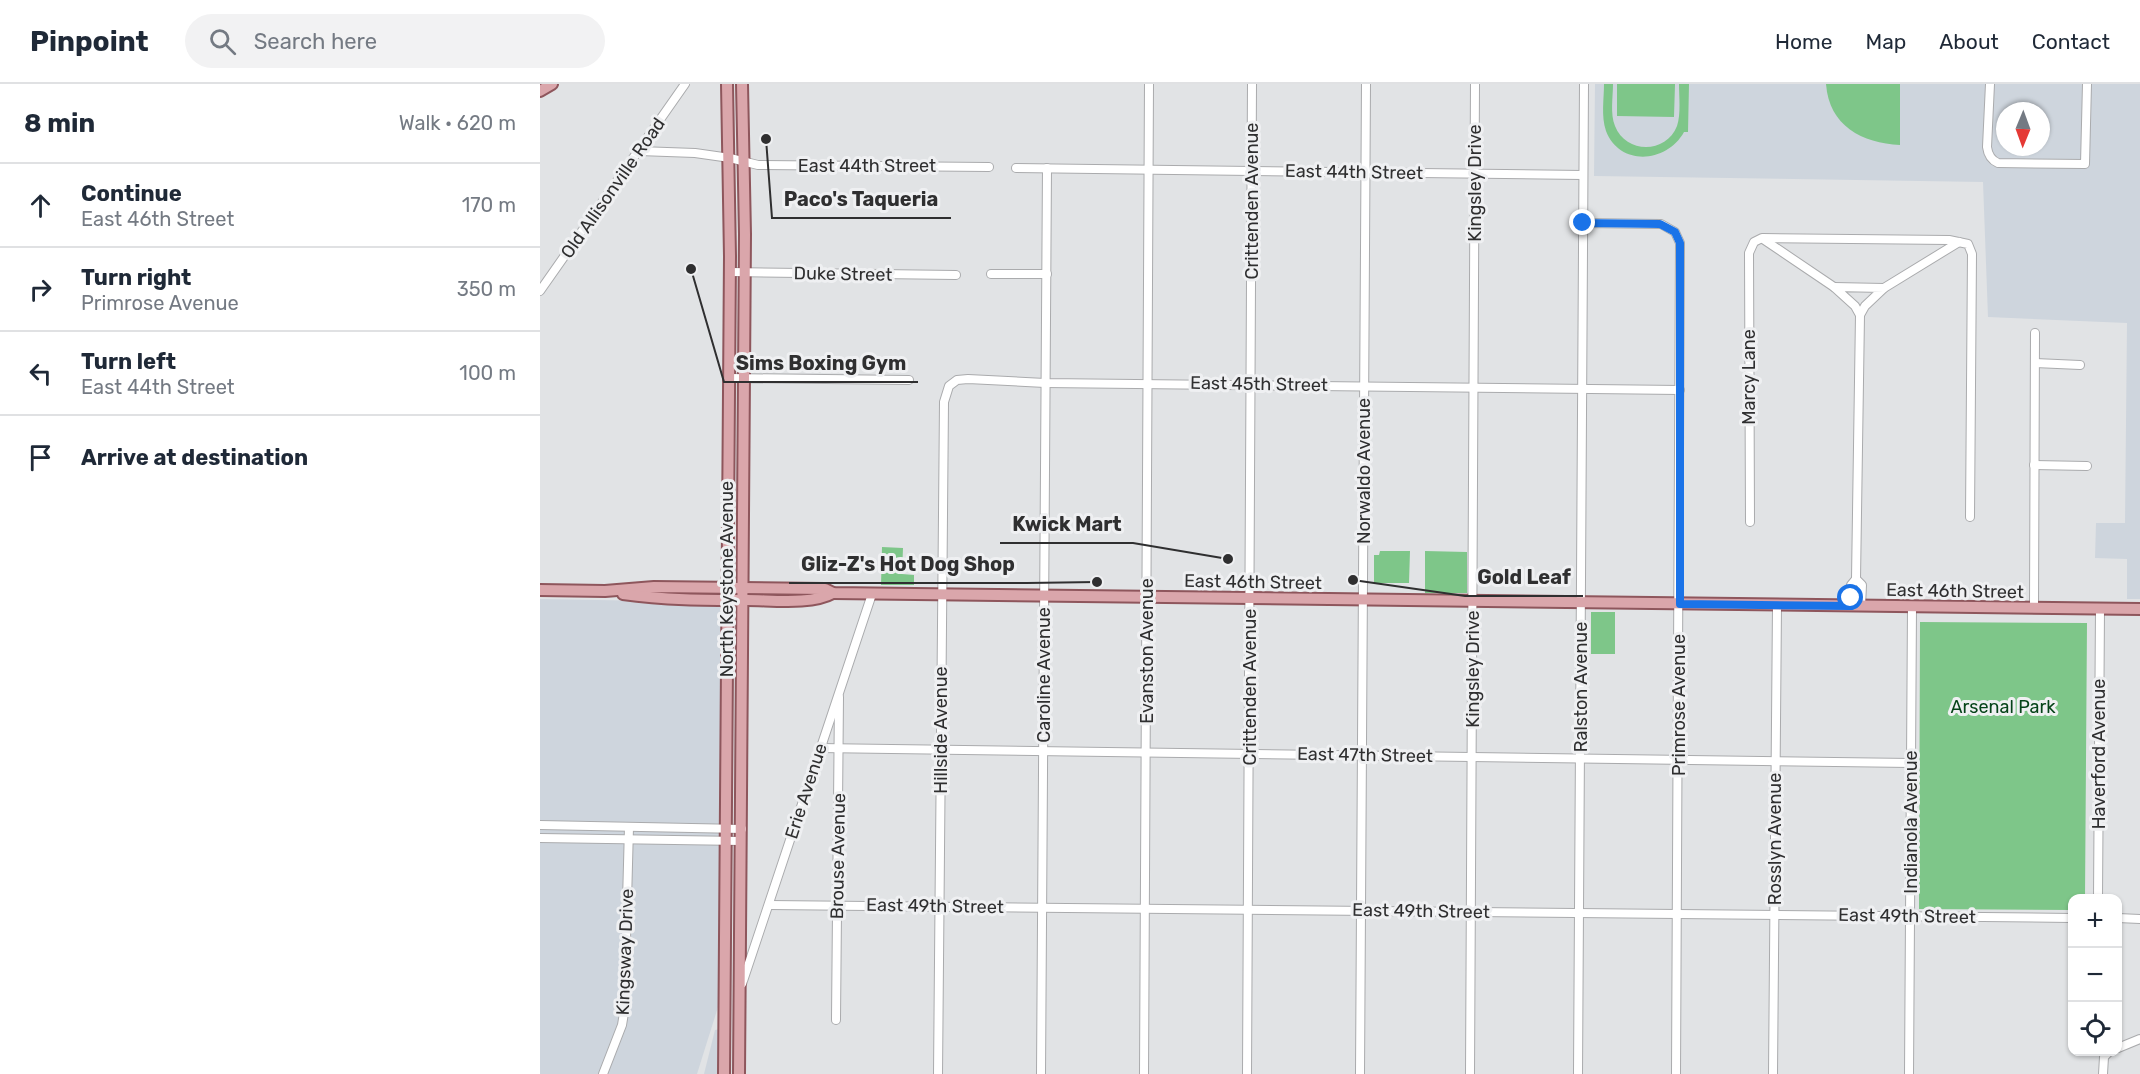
<!DOCTYPE html>
<meta charset="utf-8">
<style>
:root{--surface:#fff;--page:#f2f2f3;--text:#1f2937;--muted:#747a83;--line:#e0e1e3}
body{margin:0;font-family:Rubik,sans-serif;background:var(--page);color:var(--text)}
.controls{position:absolute;right:18px;bottom:18px;display:grid;overflow:hidden;border-radius:12px;box-shadow:0 2px 4px #0004}
.controls button{width:54px;height:54px;display:grid;place-items:center;padding:0;border:0;border-bottom:2px solid var(--line);background:var(--surface);color:var(--text);font:30px sans-serif}
.compass{position:absolute;left:1456px;top:18px;width:54px;height:54px;border-radius:50%;background:var(--surface);box-shadow:0 2px 4px #0004;rotate:181deg}
.stop{position:absolute;width:18px;height:18px;margin:-14px;border:4px solid #1a73e8;border-radius:50%;background:#fff}
.stop.end{background:#1a73e8;border-color:#fff;box-shadow:0 2px 6px #0008}
.list{margin:0;padding:0;list-style:none}
h2{display:flex;justify-content:space-between;align-items:center;height:78px;margin:0;padding:0 24px;font-size:26px}
h2 small{font-size:20px;font-weight:400;color:var(--muted)}
.list li{display:grid;grid-template-columns:39px 1fr auto;gap:18px;align-items:center;box-sizing:border-box;height:84px;padding:0 24px;border-top:2px solid var(--line)}
.list b{display:block;font-size:22px;white-space:nowrap}
.list p{margin:0;font-size:20px;white-space:nowrap;color:var(--muted)}
.list em{font-size:20px;font-style:normal;color:var(--muted)}
.icon{flex:none;width:33px;height:33px;fill:none;stroke:currentColor;stroke-width:2;stroke-linecap:round;stroke-linejoin:round}
.map{position:relative;flex:none;width:1600px;height:990px;overflow:hidden}
header{display:flex;align-items:center;gap:36px;box-sizing:border-box;height:84px;padding:0 30px;background:var(--surface);border-bottom:2px solid var(--line)}
header strong{font-size:28px}
nav{display:flex;gap:33px;margin-inline-start:auto;font-size:21px}
.search{width:420px;height:54px;background:var(--page);display:flex;align-items:center;gap:15px;box-sizing:border-box;padding:0 21px;border-radius:33px;color:var(--muted);font-size:22px}
main{display:flex}
aside{flex:1;background:var(--surface)}
.map>svg:first-child{display:block}
.built{fill:#ced5dd;fill-rule:evenodd}
.green{fill:#7ec689}
.lines{fill:none;stroke-linecap:round;stroke-linejoin:round}
.minor-casing{stroke:#aaabad;stroke-width:10}
.major-casing{stroke:#8e565c;stroke-width:14}
.minor{stroke:#fff;stroke-width:8}
.major{stroke:#daa6ab;stroke-width:10}
.route{stroke:#1a73e8;stroke-width:8}
.labels{text-anchor:middle;dominant-baseline:central;stroke-width:6;stroke-linejoin:round;paint-order:stroke}
.street-label{font-size:18px;fill:#2f2f30;stroke:#eff0f2}
.park-label{font-size:18px;fill:#064419;stroke:#eff0f2}
.leader{fill:none;stroke:#2f2f30;stroke-width:2}
.callout-dot{fill:#2f2f30;stroke:#eff0f2;stroke-width:2}
.callout-label{font-size:20px;text-anchor:middle;font-weight:bold;fill:#2f2f30;stroke:#eff0f2;stroke-width:6;stroke-linejoin:round;paint-order:stroke}
</style>
<header>
<strong>Pinpoint</strong>
<div class="search"><svg class="icon" aria-label="search" viewBox="0 0 24 24"><circle cx="10" cy="10" r="6"/><path d="M15 15l6 6"/></svg>Search here</div>
<nav><a>Home</a><a>Map</a><a>About</a><a>Contact</a></nav>
</header>
<main>
<aside>
<h2>8 min<small>Walk · 620 m</small></h2>
<ul class="list">
<li><svg class="icon" aria-label="ahead" viewBox="0 0 24 24"><path d="M12 20V5M6 11l6-6 6 6"/></svg><div><b>Continue</b><p>East 46th Street</p></div><em>170 m</em></li>
<li><svg class="icon" aria-label="right" viewBox="0 0 24 24"><path d="M7 20v-9h11M14 6l5 5-5 5"/></svg><div><b>Turn right</b><p>Primrose Avenue</p></div><em>350 m</em></li>
<li><svg class="icon" aria-label="left" viewBox="0 0 24 24"><path d="M17 20v-9H6M10 6l-5 5 5 5"/></svg><div><b>Turn left</b><p>East 44th Street</p></div><em>100 m</em></li>
<li><svg class="icon" aria-label="arrive" viewBox="0 0 24 24"><path d="M6 21V4h12l-3 4 3 4H6"/></svg><div><b>Arrive at destination</b></div></li>
</ul>
</aside>
<div class="map">
<svg width="1600" height="990" viewBox="0 0 1600 990">
<rect width="100%" height="100%" fill="#e1e3e5"/>
<g class="built">
<path d="M1055,0H1600V515H1587V475L1555,474L1556,439H1585L1587,239L1448,233L1443,98L1054,92ZM1465,27H1501V63H1465Z"/>
<path d="M0,515L170,518L178,519L184,526L178,923L157,990H0Z"/>
<path d="M180,945L179,990H164L175,946Z"/>
</g>
<g class="green">
<path d="M1064,0H1073C1073,13 1070,30 1075,42C1086,70 1126,70 1137,42C1141,30 1139,13 1139,0H1149L1148,48H1144C1127,79 1080,83 1066,47C1061,32 1064,15 1064,0Z"/>
<path d="M1077,0H1135L1134,33L1077,32Z"/>
<path d="M1286,0H1360V61C1322,59 1289,42 1286,0Z"/>
<path d="M342,463L363,464L362,490L374,491V501H341Z"/>
<path d="M840,467H870L869,499H834V471H839Z"/>
<path d="M885,467L927,468V509H885Z"/>
<rect x="1051" y="528" width="24" height="42"/>
<path d="M1380,538L1547,539L1545,814H1532V826L1379,825Z"/>
</g>
<g class="lines">
<g class="minor-casing">
<g id="minor">
<path d="M1450,0L1447,63C1448,71 1451,76 1458,79L1545,80L1547,0"/>
<path d="M99,67L155,69L190,74L218,81L449,83"/>
<path d="M476,84L1043,91"/>
<path d="M1043,139L1121,140L1135,148L1140,159L1136,990"/>
<path d="M1223,155L1294,203"/>
<path d="M190,188L416,191"/>
<path d="M451,190H507"/>
<path d="M1294,203L1344,204L1325,222L1320,231L1315,222Z"/>
<path d="M1344,204L1419,158"/>
<path d="M0,207L145,0"/>
<path d="M1495,279L1540,281"/>
<path d="M190,294L369,296"/>
<path d="M1494,381L1547,382"/>
<path d="M1210,438L1209,169L1214,158L1222,154L1409,156L1428,160L1432,170L1430,433"/>
<path d="M1316,495L1320,231"/>
<path d="M1311,522V501L1316,495L1322,501L1321,522"/>
<path d="M1494,524L1495,249"/>
<path d="M279,664L1371,679"/>
<path d="M0,741L202,745"/>
<path d="M0,754L201,757"/>
<path d="M1558,814L1560,525"/>
<path d="M229,821L1532,834"/>
<path d="M1578,834L1600,835"/>
<path d="M202,900L332,510"/>
<path d="M296,936L299,613"/>
<path d="M1578,964L1600,955"/>
<path d="M63,990L82,941L84,929L89,743"/>
<path d="M398,990L404,318L409,302L417,296L428,295L505,299L1140,306"/>
<path d="M501,990L507,84"/>
<path d="M604,990L609,0"/>
<path d="M707,990L712,0"/>
<path d="M820,990L826,0"/>
<path d="M930,990L935,0"/>
<path d="M1038,990L1044,0"/>
<path d="M1233,990L1237,521"/>
<path d="M1369,990L1372,523"/>
<path d="M1563,990L1564,973L1569,968"/>
</g>
</g>
<g class="major-casing">
<g id="major">
<path d="M0,7L12,0"/>
<path d="M0,506L65,507L114,503L285,505L293,509L1600,525"/>
<path d="M83,510C124,516 165,516 207,516C232,516 272,521 293,509"/>
<path d="M184,990L190,172L187,0"/>
<path d="M199,990L205,150L202,0"/>
</g>
</g>
<use href="#minor" class="minor"/>
<use href="#major" class="major"/>
</g>
<g class="lines">
<path class="route" d="M1043,139L1120,140L1135,148L1140,159V520L1311,522V514"/>
</g>
<g class="labels">
<g class="street-label">
<text x="327" y="82">East 44th Street</text>
<text transform="translate(814 88) rotate(1)">East 44th Street</text>
<text transform="translate(935 99) rotate(-90)">Kingsley Drive</text>
<text transform="translate(73 104) rotate(-55)">Old Allisonville Road</text>
<text transform="translate(712 117) rotate(-90)">Crittenden Avenue</text>
<text transform="translate(303 190) rotate(1)">Duke Street</text>
<text transform="translate(1209 293) rotate(-90)">Marcy Lane</text>
<text transform="translate(719 300) rotate(1)">East 45th Street</text>
<text transform="translate(824 387) rotate(-90)">Norwaldo Avenue</text>
<text transform="translate(187 495) rotate(-90)">North Keystone Avenue</text>
<text transform="translate(713 498) rotate(1)">East 46th Street</text>
<text transform="translate(1415 507) rotate(1)">East 46th Street</text>
<text transform="translate(607 567) rotate(-90)">Evanston Avenue</text>
<text transform="translate(933 585) rotate(-90)">Kingsley Drive</text>
<text transform="translate(504 591) rotate(-90)">Caroline Avenue</text>
<text transform="translate(710 603) rotate(-90)">Crittenden Avenue</text>
<text transform="translate(1041 603) rotate(-90)">Ralston Avenue</text>
<text transform="translate(1139 621) rotate(-90)">Primrose Avenue</text>
<text transform="translate(401 646) rotate(-90)">Hillside Avenue</text>
<text transform="translate(1559 670) rotate(-90)">Haverford Avenue</text>
<text transform="translate(825 671) rotate(1)">East 47th Street</text>
<text transform="translate(266 707) rotate(-72)">Erie Avenue</text>
<text transform="translate(1371 738) rotate(-90)">Indianola Avenue</text>
<text transform="translate(1235 755) rotate(-90)">Rosslyn Avenue</text>
<text transform="translate(298 772) rotate(-89)">Brouse Avenue</text>
<text transform="translate(395 822) rotate(1)">East 49th Street</text>
<text transform="translate(881 827) rotate(1)">East 49th Street</text>
<text transform="translate(1367 832) rotate(1)">East 49th Street</text>
<text transform="translate(85 868) rotate(-88)">Kingsway Drive</text>
</g>
<g class="park-label">
<text x="1463" y="623">Arsenal Park</text>
</g>
</g>
<path class="leader" d="M226 55L232 134H411M151 185L184 298H378M688 475L593 459H460M557 498L487 499H249M813 496L925 512H1043"/>
<g class="callout-dot">
<circle cx="226" cy="55" r="6"/>
<circle cx="151" cy="185" r="6"/>
<circle cx="688" cy="475" r="6"/>
<circle cx="557" cy="498" r="6"/>
<circle cx="813" cy="496" r="6"/>
</g>
<g class="callout-label">
<text x="321" y="122">Paco's Taqueria</text>
<text x="281" y="286">Sims Boxing Gym</text>
<text x="527" y="447">Kwick Mart</text>
<text x="368" y="487">Gliz-Z's Hot Dog Shop</text>
<text x="984" y="500">Gold Leaf</text>
</g>
</svg>
<div class="controls">
<button>+</button>
<button>−</button>
<button><svg class="icon" aria-label="locate" viewBox="0 0 24 24"><circle cx="12" cy="12" r="6"/><path d="M12 2v4M12 18v4M2 12h4M18 12h4"/></svg></button>
</div>
<svg class="compass" viewBox="-18 -18 36 36"><path d="M0-13l5 13h-10z" fill="#e53935"/><path d="M0 13l5-13h-10z" fill="#747a83"/></svg>
<div class="stop" style="left:1311px;top:514px"></div>
<div class="stop end" style="left:1043px;top:139px"></div>
</div>
</main>
